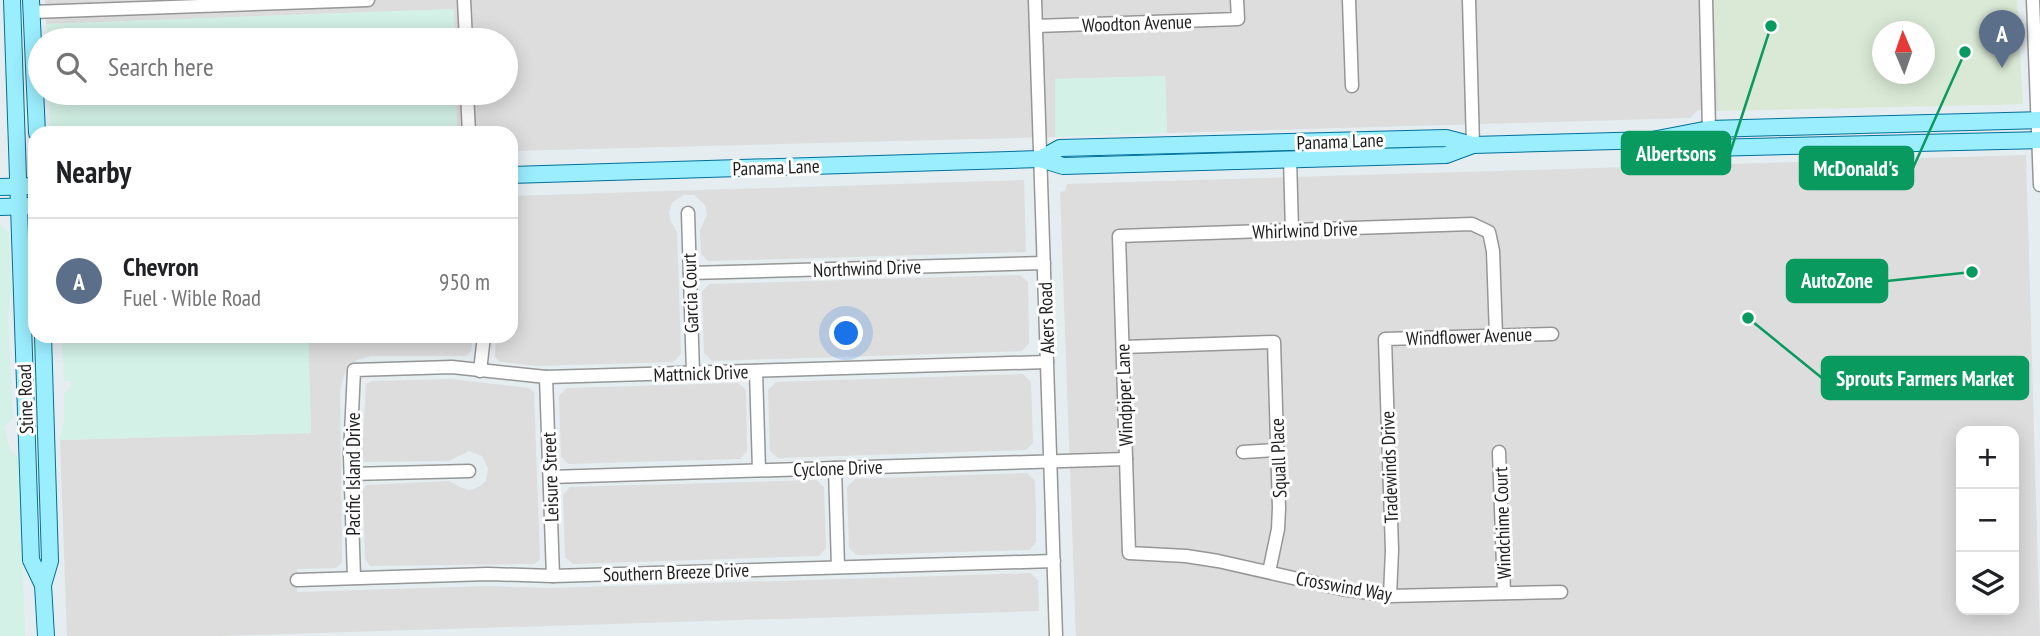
<!DOCTYPE html>
<meta charset="utf-8">
<style>
:root{--surface:#fff;--page:#f2f2f2;--text:#202124;--muted:#757577;--line:#e0e0e0;--accent:#b45309}
body{margin:0;font-family:"PT Sans Narrow",sans-serif;background:var(--page);color:var(--text)}
.controls{position:absolute;right:21px;bottom:21px;display:grid;overflow:hidden;border-radius:14px;box-shadow:0 4px 18px #0003}
.controls button{width:63px;height:63px;display:grid;place-items:center;padding:0;border:0;border-bottom:2px solid var(--line);background:var(--surface);color:var(--text);font:35px sans-serif}
.compass{position:absolute;left:1872px;top:21px;width:63px;height:63px;border-radius:50%;background:var(--surface);box-shadow:0 4px 18px #0003;rotate:358deg}
.you{position:absolute;left:847px;top:334px;width:24px;height:24px;margin:-18px;border:5px solid #fff;border-radius:50%;background:#1a73e8;box-shadow:0 0 0 10px #1a73e833}
.badge{display:grid;place-items:center;width:46px;height:46px;border-radius:50%;background:var(--accent);color:#fff;font-size:23px;font-weight:700}
.pin{position:absolute;translate:-50% -58px;filter:drop-shadow(0 2px 4px #0008)}
.pin::after{content:'';position:absolute;top:37px;width:24px;height:21px;background:inherit;clip-path:polygon(0 0,100% 0,50% 100%)}
.list{margin:0;padding:0;list-style:none}
h2{display:flex;justify-content:space-between;align-items:center;height:91px;margin:0;padding:0 28px;font-size:30px}
h2 small{font-size:23px;font-weight:400;color:var(--muted)}
.list li{display:grid;grid-template-columns:46px 1fr auto;gap:21px;align-items:center;box-sizing:border-box;height:126px;padding:0 28px;border-top:2px solid var(--line)}
.list b{display:block;font-size:26px;white-space:nowrap}
.list p{margin:0;font-size:23px;white-space:nowrap;color:var(--muted)}
.list em{font-size:23px;font-style:normal;color:var(--muted)}
.icon{flex:none;width:38px;height:38px;fill:none;stroke:currentColor;stroke-width:2;stroke-linecap:round;stroke-linejoin:round}
.map{position:relative;flex:none;width:2040px;height:636px;overflow:hidden}
.search{position:absolute;background:var(--surface);box-shadow:0 4px 18px #0003;left:28px;top:28px;width:490px;height:77px;display:flex;align-items:center;gap:18px;box-sizing:border-box;padding:0 24px;border-radius:38px;color:var(--muted);font-size:26px}
.panel{position:absolute;background:var(--surface);box-shadow:0 4px 18px #0003;left:28px;top:126px;width:490px;height:217px;border-radius:21px}
.map>svg:first-child{display:block}
.residential{fill:#dcdddc;fill-rule:evenodd}
.commercial{fill:#d3f1e6}
.industrial{fill:#dae9d6;fill-rule:evenodd}
.lines{fill:none;stroke-linecap:round;stroke-linejoin:round}
.minor-casing{stroke:#969696;stroke-width:15}
.major-casing{stroke:#00719a;stroke-width:18}
.minor{stroke:#fff;stroke-width:12}
.major{stroke:#9beefe;stroke-width:16}
.labels{text-anchor:middle;dominant-baseline:central;stroke-width:6;stroke-linejoin:round;paint-order:stroke}
.street-label{font-size:19px;fill:#1f1f1f;stroke:#fff}
.leader{fill:none;stroke:#099a5f;stroke-width:2.5}
.callout-dot{fill:#099a5f;stroke:#fff;stroke-width:2.5}
.callout{fill:#099a5f;stroke:#099a5f;stroke-width:2.5}
.callout-label{font-size:21px;text-anchor:middle;font-weight:bold;fill:#fff}
</style>
<div class="map">
<svg width="2040" height="636" viewBox="0 0 2040 636">
<rect width="100%" height="100%" fill="#e5edf0"/>
<g class="residential">
<path d="M45,0H1714L1719,111L1698,110L1690,118L1167,133L1165,76L1055,79V137L511,151V133H457L456,93H506V40H455L453,9L46,24Z"/>
<path d="M2026,155L2040,636H1076L1060,192L1065,191L1067,184ZM1961,431H2014V610H1961Z"/>
<path d="M1024,180L1026,252L708,261L701,254L700,231L707,215L705,205L694,195H683L672,203L669,213L671,222L677,232L681,354L673,362L537,366L500,362L495,357L496,336H511V196Z"/>
<path d="M1020,275L1028,282L1029,343L1022,351L712,361L704,353L702,292L709,284Z"/>
<path d="M308,336H473L471,351L466,356H371L357,360L346,370L340,390L342,562L336,568L297,569V592L488,586L550,588L1030,573L1038,580L1039,611L218,636H67L60,440L311,433Z"/>
<path d="M1023,374L1031,382L1033,443L1026,450L778,458L770,451L768,390L776,382Z"/>
<path d="M451,379L529,388L534,392L540,560L534,564L370,566L365,559L363,490L366,485L449,481L462,488L470,490L479,487L486,481L488,468L482,456L469,451L449,461L364,462L362,456L366,384L372,381Z"/>
<path d="M738,383L746,390L747,451L740,459L569,464L561,457L559,396L567,388Z"/>
<path d="M1027,473L1035,481L1036,511V542L1029,550L857,555L849,548L847,487L855,479Z"/>
<path d="M816,480L824,487L826,548L819,556L573,564L565,557L563,495L570,487Z"/>
</g>
<g class="commercial">
<path d="M454,9L455,40H47L46,24Z"/>
<path d="M1165,76L1167,133L1055,137V79Z"/>
<path d="M49,93H456L457,133H51Z"/>
<path d="M0,225L9,232L11,290L8,316L13,417L4,427L10,450L19,458L25,636H0Z"/>
<path d="M62,336H308L311,433L60,440L64,421V394L71,386V381H64Z"/>
</g>
<path class="industrial" d="M1714,0H2017L2023,104L1719,111ZM1882,32H1924V74H1882Z"/>
<g class="lines">
<g class="minor-casing">
<g id="minor">
<path d="M464,0L466,40"/>
<path d="M1035,0L1056,636"/>
<path d="M1349,0L1352,86"/>
<path d="M1469,0L1473,145"/>
<path d="M1706,0L1709,129"/>
<path d="M2033,0L2040,185"/>
<path d="M32,12L368,0"/>
<path d="M1036,26L1238,19L1237,0"/>
<path d="M467,93L469,133"/>
<path d="M1290,158L1292,231"/>
<path d="M688,213L693,373"/>
<path d="M690,273L1044,263"/>
<path d="M1496,336L1493,251L1489,232L1472,224L1119,236L1129,553L1186,556L1218,561L1342,589L1390,596L1561,592"/>
<path d="M1123,347L1274,342L1279,508L1278,529L1269,572"/>
<path d="M480,371L484,336"/>
<path d="M756,371L759,470"/>
<path d="M546,377L553,576"/>
<path d="M1243,452L1278,450"/>
<path d="M1499,452L1504,593"/>
<path d="M835,468L838,567"/>
<path d="M351,474L469,471"/>
<path d="M550,477L1126,459"/>
<path d="M354,578L350,455L354,370L452,367L546,377L1047,362"/>
<path d="M297,580L488,574L553,576L1054,561"/>
<path d="M1390,596L1392,550L1385,339L1552,334"/>
</g>
</g>
<g class="major-casing">
<g id="major">
<path d="M12,0L31,560L43,585"/>
<path d="M31,0L37,133"/>
<path d="M1665,142L1709,148L2040,140"/>
<path d="M1040,159L1060,148L1446,138L1473,145L1652,140L1709,129L2040,120"/>
<path d="M511,175L1040,159L1063,166L1446,155L1473,145"/>
<path d="M0,187L35,186"/>
<path d="M0,207L35,206"/>
<path d="M43,336L50,561L43,585L46,636"/>
</g>
</g>
<use href="#minor" class="minor"/>
<use href="#major" class="major"/>
</g>
<g class="labels">
<g class="street-label">
<text transform="translate(1137 23) rotate(-2)">Woodton Avenue</text>
<text transform="translate(1340 141) rotate(-2)">Panama Lane</text>
<text transform="translate(776 167) rotate(-2)">Panama Lane</text>
<text transform="translate(1305 230) rotate(-2)">Whirlwind Drive</text>
<text transform="translate(867 268) rotate(-2)">Northwind Drive</text>
<text transform="translate(690 293) rotate(-92)">Garcia Court</text>
<text transform="translate(1046 318) rotate(-92)">Akers Road</text>
<text transform="translate(1469 336) rotate(-2)">Windflower Avenue</text>
<text transform="translate(701 373) rotate(-2)">Mattnick Drive</text>
<text transform="translate(1124 395) rotate(-92)">Windpiper Lane</text>
<text transform="translate(25 399) rotate(-92)">Stine Road</text>
<text transform="translate(1278 458) rotate(-92)">Squall Place</text>
<text transform="translate(1389 467) rotate(-92)">Tradewinds Drive</text>
<text transform="translate(838 468) rotate(-2)">Cyclone Drive</text>
<text transform="translate(353 474) rotate(-90)">Pacific Island Drive</text>
<text transform="translate(550 477) rotate(-92)">Leisure Street</text>
<text transform="translate(1502 523) rotate(-92)">Windchime Court</text>
<text transform="translate(676 572) rotate(-2)">Southern Breeze Drive</text>
<text transform="translate(1344 586) rotate(10)">Crosswind Way</text>
</g>
</g>
<path class="leader" d="M1771 26L1730 153M1965 52L1913 168M1972 272L1887 281M1748 318L1822 378"/>
<g class="callout-dot">
<circle cx="1771" cy="26" r="7"/>
<circle cx="1965" cy="52" r="7"/>
<circle cx="1972" cy="272" r="7"/>
<circle cx="1748" cy="318" r="7"/>
</g>
<g class="callout">
<rect x="1622" y="132" width="108" height="42" rx="7"/>
<rect x="1800" y="147" width="113" height="42" rx="7"/>
<rect x="1787" y="260" width="100" height="42" rx="7"/>
<rect x="1822" y="357" width="206" height="42" rx="7"/>
</g>
<g class="callout-label">
<text x="1676" y="161">Albertsons</text>
<text x="1856" y="176">McDonald's</text>
<text x="1837" y="288">AutoZone</text>
<text x="1925" y="386">Sprouts Farmers Market</text>
</g>
</svg>
<div class="controls">
<button>+</button>
<button>−</button>
<button><svg class="icon" aria-label="layers" viewBox="0 0 24 24"><path d="M12 4l9 5-9 5-9-5zM3 14l9 5 9-5"/></svg></button>
</div>
<svg class="compass" viewBox="-18 -18 36 36"><path d="M0-13l5 13h-10z" fill="#e53935"/><path d="M0 13l5-13h-10z" fill="#757577"/></svg>
<div class="you"></div>
<div class="pin badge" style="left:2002px;top:68px;background:#5c6f8a">A</div>
<div class="search"><svg class="icon" aria-label="search" viewBox="0 0 24 24"><circle cx="10" cy="10" r="6"/><path d="M15 15l6 6"/></svg>Search here</div>
<section class="panel">
<h2>Nearby<small></small></h2>
<ul class="list">
<li><span class="badge" style="background:#5c6f8a">A</span><div><b>Chevron</b><p>Fuel · Wible Road</p></div><em>950 m</em></li>
</ul>
</section>
</div>
